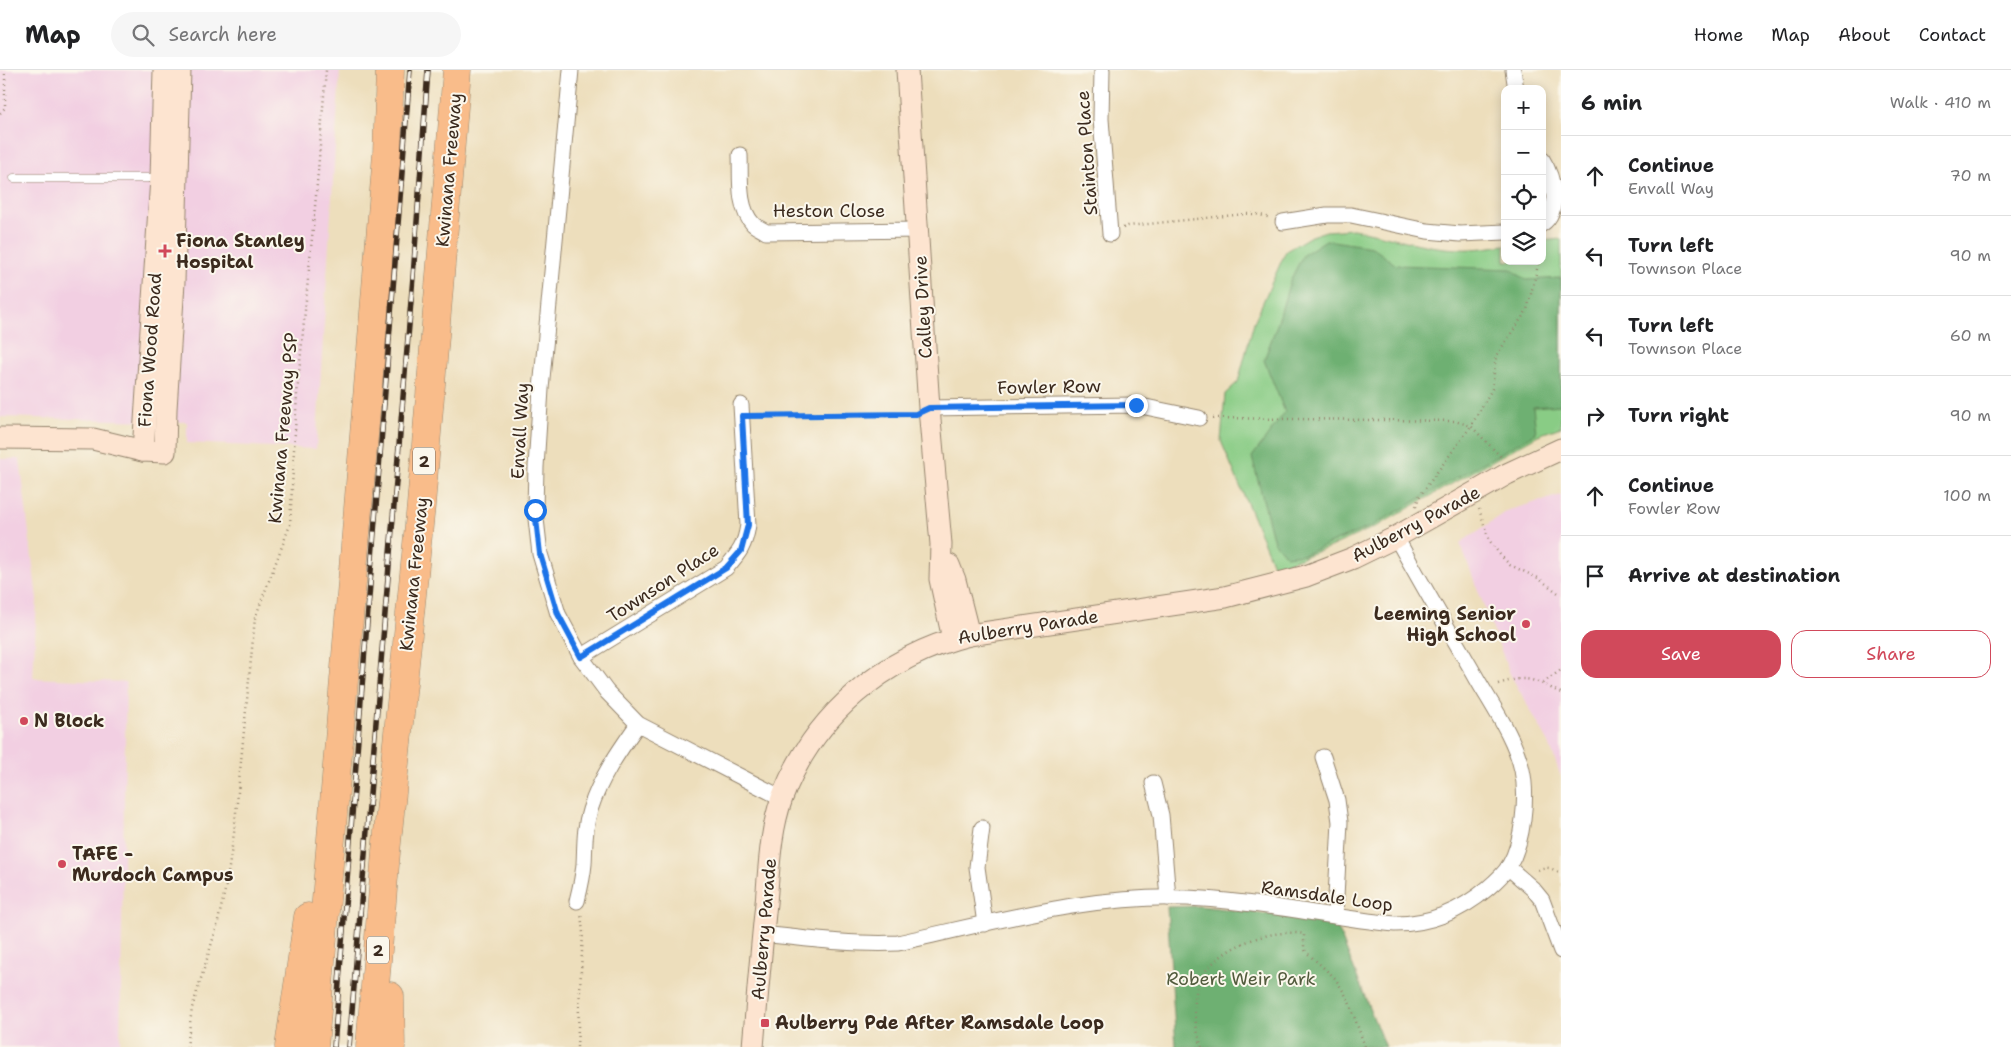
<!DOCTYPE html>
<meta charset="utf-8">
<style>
:root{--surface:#fff;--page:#f6f6f6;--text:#202124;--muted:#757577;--line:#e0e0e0;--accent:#d1495b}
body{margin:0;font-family:"Shantell Sans",sans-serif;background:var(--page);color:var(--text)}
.controls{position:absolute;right:15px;top:15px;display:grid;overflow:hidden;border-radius:10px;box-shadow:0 2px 12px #0003}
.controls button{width:45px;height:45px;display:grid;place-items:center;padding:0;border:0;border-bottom:1px solid var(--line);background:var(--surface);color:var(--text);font:25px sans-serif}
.stop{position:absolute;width:15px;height:15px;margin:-11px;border:4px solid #1a73e8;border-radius:50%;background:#fff}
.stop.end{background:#1a73e8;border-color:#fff;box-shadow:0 1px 5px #0008}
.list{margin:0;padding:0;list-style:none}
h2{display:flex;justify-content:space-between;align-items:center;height:65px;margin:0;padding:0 20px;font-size:21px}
h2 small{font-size:16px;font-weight:400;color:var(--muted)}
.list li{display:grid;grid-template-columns:32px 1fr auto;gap:15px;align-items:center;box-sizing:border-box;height:80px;padding:0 20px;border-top:1px solid var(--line)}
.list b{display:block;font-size:19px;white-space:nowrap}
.list p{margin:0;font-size:16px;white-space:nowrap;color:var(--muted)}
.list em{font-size:16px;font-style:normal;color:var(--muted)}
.actions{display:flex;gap:10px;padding:15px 20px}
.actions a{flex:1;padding:11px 0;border:1px solid var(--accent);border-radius:15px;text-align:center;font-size:18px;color:var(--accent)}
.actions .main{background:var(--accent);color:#fff}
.icon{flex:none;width:28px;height:28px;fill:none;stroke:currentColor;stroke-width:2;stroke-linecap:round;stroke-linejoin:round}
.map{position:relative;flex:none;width:1561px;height:977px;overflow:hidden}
header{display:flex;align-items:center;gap:30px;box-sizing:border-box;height:70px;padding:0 25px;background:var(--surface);border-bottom:1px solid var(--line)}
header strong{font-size:24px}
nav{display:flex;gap:28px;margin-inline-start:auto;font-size:18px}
.search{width:350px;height:45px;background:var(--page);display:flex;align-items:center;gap:12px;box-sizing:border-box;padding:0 18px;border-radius:28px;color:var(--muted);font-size:19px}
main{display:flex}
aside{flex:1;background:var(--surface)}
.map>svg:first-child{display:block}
.built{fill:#f2cfe2}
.green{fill:#89cc85;stroke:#627b52}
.forest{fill:#6eb072;stroke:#546d48}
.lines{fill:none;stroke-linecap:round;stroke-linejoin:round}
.lane-casing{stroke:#94846d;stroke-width:9}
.street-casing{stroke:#94846d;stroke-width:17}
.secondary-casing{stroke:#94846d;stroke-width:23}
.highway-casing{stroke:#94846d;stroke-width:29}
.path{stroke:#94846d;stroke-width:2.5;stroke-dasharray:1 4;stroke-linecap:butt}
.lane{stroke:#fff;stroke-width:8}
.street{stroke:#fff;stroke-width:15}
.secondary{stroke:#fde4d0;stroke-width:21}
.highway{stroke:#f9bc8a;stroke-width:28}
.rail-casing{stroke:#3b2a1e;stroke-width:5.5}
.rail{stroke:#fbf7ec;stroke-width:4;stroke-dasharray:11;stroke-linecap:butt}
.route{stroke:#1a73e8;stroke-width:6}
.poi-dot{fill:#d1495b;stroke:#fbf7ec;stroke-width:2}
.labels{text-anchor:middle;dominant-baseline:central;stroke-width:4;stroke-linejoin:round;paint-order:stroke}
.shield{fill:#fbf7ec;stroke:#75685c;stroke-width:1}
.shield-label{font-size:16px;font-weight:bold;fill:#3b2a1e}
.street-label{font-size:18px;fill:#3b2a1e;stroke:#fbf7ec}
.poi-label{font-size:18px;font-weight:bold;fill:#3b2a1e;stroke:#fbf7ec;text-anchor:start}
.park-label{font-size:18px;fill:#525b3d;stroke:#fbf7ec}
</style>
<header>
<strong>Map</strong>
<div class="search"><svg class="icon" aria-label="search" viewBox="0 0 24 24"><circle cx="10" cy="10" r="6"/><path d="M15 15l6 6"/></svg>Search here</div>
<nav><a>Home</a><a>Map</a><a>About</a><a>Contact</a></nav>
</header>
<main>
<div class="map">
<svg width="1561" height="977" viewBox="0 0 1561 977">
<rect width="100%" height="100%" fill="#fbf7ec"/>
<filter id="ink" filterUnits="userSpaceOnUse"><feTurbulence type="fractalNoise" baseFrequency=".02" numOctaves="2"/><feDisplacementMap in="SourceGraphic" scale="10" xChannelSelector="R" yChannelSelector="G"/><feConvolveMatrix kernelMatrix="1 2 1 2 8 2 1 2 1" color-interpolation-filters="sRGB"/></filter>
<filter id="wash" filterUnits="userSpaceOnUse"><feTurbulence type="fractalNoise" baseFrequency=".0096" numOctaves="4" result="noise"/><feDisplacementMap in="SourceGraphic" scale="20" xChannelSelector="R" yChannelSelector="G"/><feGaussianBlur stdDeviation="1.12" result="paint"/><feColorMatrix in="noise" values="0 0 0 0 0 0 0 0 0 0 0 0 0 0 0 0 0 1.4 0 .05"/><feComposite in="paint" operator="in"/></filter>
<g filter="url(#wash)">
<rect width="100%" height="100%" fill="#eddebc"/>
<g class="built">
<path d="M0,0H340L316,379L187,373V352L0,347Z"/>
<path d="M0,389H20L37,529L33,608L126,612L120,977H0Z"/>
<path d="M1561,425V707L1549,673L1510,604L1460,473L1509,440Z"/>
</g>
<path class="green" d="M1353,159C1388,165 1422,178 1459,179C1474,180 1490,177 1505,175V191H1542V171L1561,169V357L1538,365L1379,455L1330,477L1274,497L1221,371L1225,324L1238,312L1254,252L1286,181L1311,166L1326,161Z"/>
<g class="forest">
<path d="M1326,170L1372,177L1396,195L1511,199L1526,210L1561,208V335L1533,337L1536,363L1372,456L1305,484L1286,486L1274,472L1252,387L1285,342L1264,290L1278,252L1290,211L1303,185Z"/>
<path d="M1200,836L1260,843L1336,854L1385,977H1176L1167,837Z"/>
</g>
</g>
<g filter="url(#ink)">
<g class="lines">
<g class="lane-casing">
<path id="lane" d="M14,108H159"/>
</g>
<g class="street-casing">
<g id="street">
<path d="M571,0L541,319L536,397L535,440L540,484L558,544L581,587L607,622L638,654L782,728"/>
<path d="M1102,0L1101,49L1110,164"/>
<path d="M1513,0L1516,19"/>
<path d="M740,85C741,107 737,137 753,154C756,157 762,159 766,162L919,160"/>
<path d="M1542,89C1554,108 1561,141 1542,154"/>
<path d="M1283,152L1327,145H1351L1427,161L1460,164L1505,162"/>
<path d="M929,338L1136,335L1199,348"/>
<path d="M581,587L726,498C739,483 745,476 748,455L741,335"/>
<path d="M1323,687L1337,730L1340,752L1335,846"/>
<path d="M1153,713L1161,745L1168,828"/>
<path d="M982,758L977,797L985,854"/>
<path d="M1508,797L1533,819L1542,830L1561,881"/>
<path d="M577,831C580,819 583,806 584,794C585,776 584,758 590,740C600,708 619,681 638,654"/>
<path d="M763,864C808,869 853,875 898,873C998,851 1101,821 1204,829C1268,833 1332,848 1395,854C1431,854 1461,841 1488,818C1495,812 1504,804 1509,796C1523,772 1528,727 1522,700C1515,668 1493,637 1477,609C1450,562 1422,515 1396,467"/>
</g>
</g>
<g class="secondary-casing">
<g id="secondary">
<path d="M907,0L929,338L941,474L940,509L953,569"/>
<path d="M0,368L93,369L143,381L165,382L166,339L174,212L180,0"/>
<path d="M143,381L161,108L164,0"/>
<path d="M949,495L955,510L969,565"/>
<path d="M753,977C757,929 761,881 766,833C769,799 770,761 782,728C813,646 884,586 969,565L1225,527L1306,506L1353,488L1396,467L1507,404L1561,379"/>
</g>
</g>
<g class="highway-casing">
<g id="highway">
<path d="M390,926L391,977"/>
<path d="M289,977L308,847"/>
<path d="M314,977L387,84L390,0"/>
<path d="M370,977L386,782L421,435L457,0"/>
</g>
</g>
<g class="path">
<path d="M0,43L5,38V0"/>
<path d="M1123,158L1128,156L1245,144H1256L1271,148"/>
<path d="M756,346L913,344"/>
<path d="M1213,348L1455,351L1471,356L1501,387"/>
<path d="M1416,436L1419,427L1471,356L1492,319L1496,286L1527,240L1539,191"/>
<path d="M1479,439L1489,470L1501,486L1510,495L1538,508L1561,525"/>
<path d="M1543,613L1561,600"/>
<path d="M1498,614C1529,604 1534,610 1561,623"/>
<path d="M1538,800C1546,795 1554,799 1561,804"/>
<path d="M187,977L192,938L217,856L227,811L234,763L255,548L290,455L297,324L316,126L326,0"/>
<path d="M577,977L583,863L581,844"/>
<path d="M1202,977C1194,956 1190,921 1204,903C1225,875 1270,858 1304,864V877L1306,882L1335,908L1348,929L1365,977"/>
</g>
<use href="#lane" class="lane"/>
<use href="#street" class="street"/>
<use href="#secondary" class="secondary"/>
<use href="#highway" class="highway"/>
<g class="rail-casing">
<g id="rail">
<path d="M334,977L410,0"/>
<path d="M349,977L413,207L428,0"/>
</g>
</g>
<use href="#rail" class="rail"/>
</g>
</g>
<g class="lines" filter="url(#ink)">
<path class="route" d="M535,440L540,484L558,544L581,587L726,498L741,481L748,455L742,346L916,344L929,338L1136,335"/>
</g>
<g class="poi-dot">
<path d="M162.5 173.5h5v5h5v5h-5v5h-5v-5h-5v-5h5z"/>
<circle cx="1526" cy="554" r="5"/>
<circle cx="24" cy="651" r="5"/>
<circle cx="62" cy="794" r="5"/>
<rect x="760" y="948" width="10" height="10" rx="2.5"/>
</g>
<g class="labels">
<g class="shield">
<rect x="413" y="377.5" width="22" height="27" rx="4"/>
<rect x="367" y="866.5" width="22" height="27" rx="4"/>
</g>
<g class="shield-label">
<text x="424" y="391">2</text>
<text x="378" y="880">2</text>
</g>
<g class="street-label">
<text transform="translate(1087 83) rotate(-94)">Stainton Place</text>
<text transform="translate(449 100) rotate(-85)">Kwinana Freeway</text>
<text x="829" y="141">Heston Close</text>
<text transform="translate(923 237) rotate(-93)">Calley Drive</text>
<text transform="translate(150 280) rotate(-86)">Fiona Wood Road</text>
<text transform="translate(1049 317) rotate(-1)">Fowler Row</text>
<text transform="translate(283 358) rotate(-85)">Kwinana Freeway PSP</text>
<text transform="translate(520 361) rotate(-87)">Envall Way</text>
<text transform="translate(1416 454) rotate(-28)">Aulberry Parade</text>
<text transform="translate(414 504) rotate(-84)">Kwinana Freeway</text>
<text transform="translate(663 513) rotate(-33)">Townson Place</text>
<text transform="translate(1028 557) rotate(-9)">Aulberry Parade</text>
<text transform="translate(1327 826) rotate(8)">Ramsdale Loop</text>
<text transform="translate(764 859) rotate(-85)">Aulberry Parade</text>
</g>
<g class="poi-label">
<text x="176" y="171">Fiona Stanley<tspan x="176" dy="21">Hospital</tspan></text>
<text x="1516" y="544" text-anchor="end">Leeming Senior<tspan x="1516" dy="21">High School</tspan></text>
<text x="34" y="651">N Block</text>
<text x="72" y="784">TAFE -<tspan x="72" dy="21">Murdoch Campus</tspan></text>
<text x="775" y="953">Aulberry Pde After Ramsdale Loop</text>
</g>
<g class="park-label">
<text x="1241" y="909">Robert Weir Park</text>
</g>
</g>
</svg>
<div class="controls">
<button>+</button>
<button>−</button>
<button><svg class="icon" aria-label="locate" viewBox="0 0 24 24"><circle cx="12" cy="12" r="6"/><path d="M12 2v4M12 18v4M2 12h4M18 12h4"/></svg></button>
<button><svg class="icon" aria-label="layers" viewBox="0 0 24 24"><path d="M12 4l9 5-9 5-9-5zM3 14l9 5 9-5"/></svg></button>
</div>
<div class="stop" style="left:535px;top:440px"></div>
<div class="stop end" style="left:1136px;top:335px"></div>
</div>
<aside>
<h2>6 min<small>Walk · 410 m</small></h2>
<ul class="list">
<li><svg class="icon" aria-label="ahead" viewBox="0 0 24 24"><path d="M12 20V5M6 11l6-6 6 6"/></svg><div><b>Continue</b><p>Envall Way</p></div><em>70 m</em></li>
<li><svg class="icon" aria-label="left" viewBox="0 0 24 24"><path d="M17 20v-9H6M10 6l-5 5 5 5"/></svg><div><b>Turn left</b><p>Townson Place</p></div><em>90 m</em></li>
<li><svg class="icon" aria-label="left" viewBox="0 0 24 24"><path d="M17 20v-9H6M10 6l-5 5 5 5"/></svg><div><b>Turn left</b><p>Townson Place</p></div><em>60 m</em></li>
<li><svg class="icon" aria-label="right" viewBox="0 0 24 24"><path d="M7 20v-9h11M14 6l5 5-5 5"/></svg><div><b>Turn right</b></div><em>90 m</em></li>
<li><svg class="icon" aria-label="ahead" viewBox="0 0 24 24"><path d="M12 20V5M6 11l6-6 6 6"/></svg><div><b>Continue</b><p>Fowler Row</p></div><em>100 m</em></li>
<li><svg class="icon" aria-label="arrive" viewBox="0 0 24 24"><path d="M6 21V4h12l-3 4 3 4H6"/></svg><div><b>Arrive at destination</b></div></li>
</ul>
<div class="actions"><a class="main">Save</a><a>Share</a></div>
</aside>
</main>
